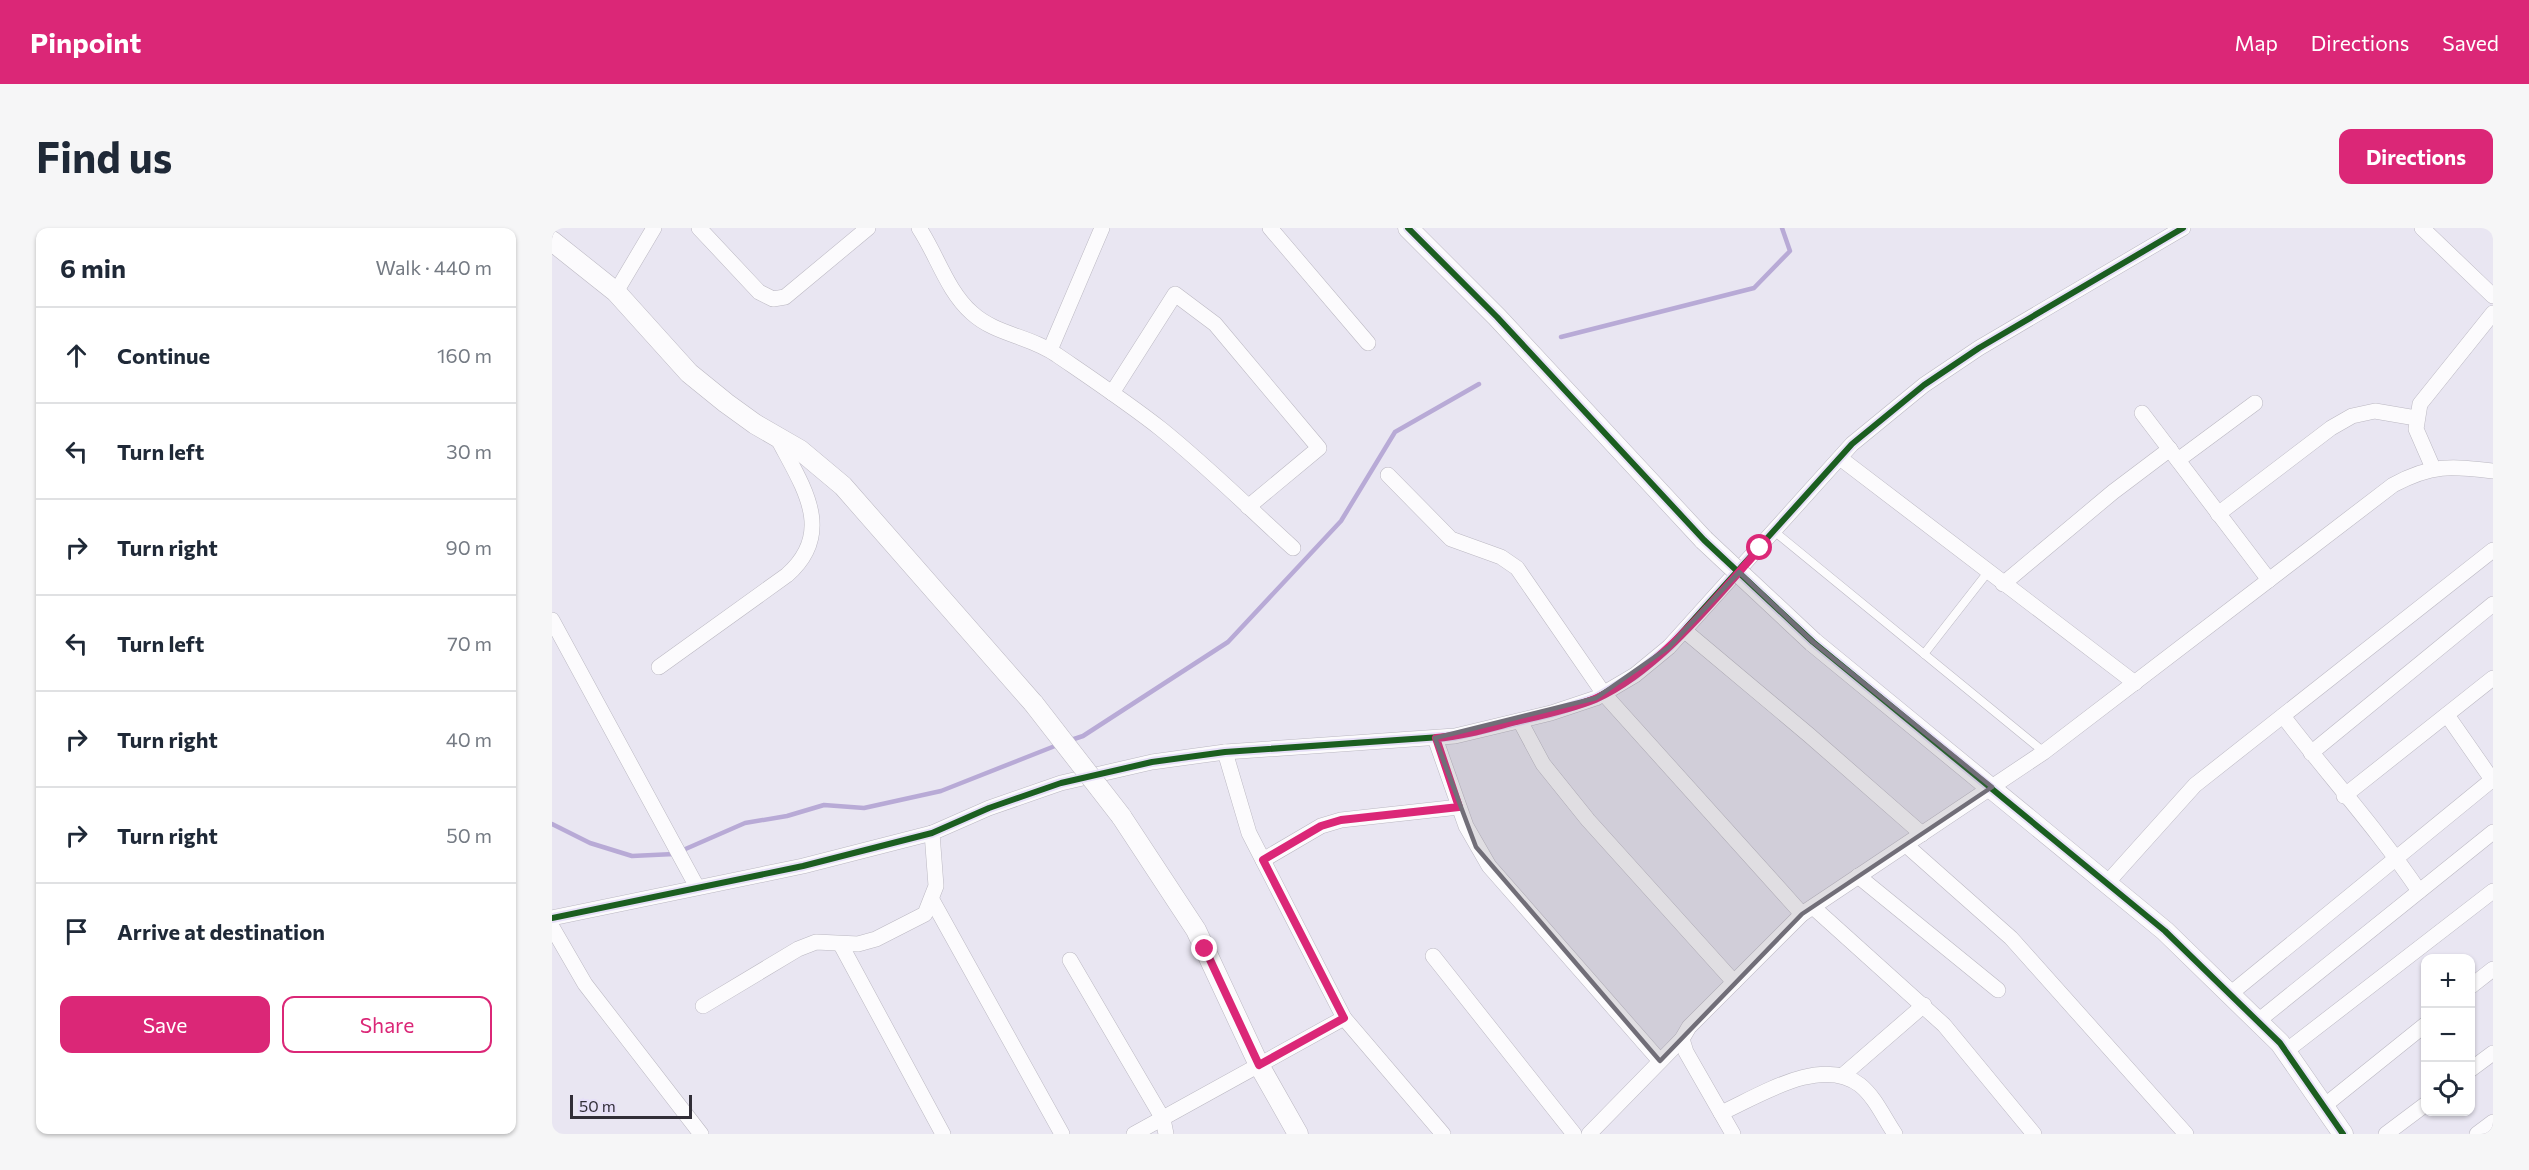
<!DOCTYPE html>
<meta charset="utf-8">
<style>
:root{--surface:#fff;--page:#f6f6f7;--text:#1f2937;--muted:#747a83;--line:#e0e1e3;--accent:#db2777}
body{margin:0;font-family:Commissioner,sans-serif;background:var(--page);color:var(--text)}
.controls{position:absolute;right:18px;bottom:18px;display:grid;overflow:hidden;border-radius:12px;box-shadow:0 2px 4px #0004}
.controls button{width:54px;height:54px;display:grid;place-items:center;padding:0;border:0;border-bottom:2px solid var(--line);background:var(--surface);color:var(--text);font:30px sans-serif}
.scale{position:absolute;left:18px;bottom:15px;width:122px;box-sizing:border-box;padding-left:6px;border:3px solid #312e37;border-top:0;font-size:16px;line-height:21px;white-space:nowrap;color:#312e37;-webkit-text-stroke:4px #e7e0f8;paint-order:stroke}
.stop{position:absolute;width:18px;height:18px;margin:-14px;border:4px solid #db2777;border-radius:50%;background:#fff}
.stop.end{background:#db2777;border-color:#fff;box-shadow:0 2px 6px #0008}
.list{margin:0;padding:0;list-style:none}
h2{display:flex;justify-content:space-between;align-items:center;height:78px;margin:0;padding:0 24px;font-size:26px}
h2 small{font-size:20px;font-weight:400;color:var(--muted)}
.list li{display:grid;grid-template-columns:39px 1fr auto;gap:18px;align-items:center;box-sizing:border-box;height:96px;padding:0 24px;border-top:2px solid var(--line)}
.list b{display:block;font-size:22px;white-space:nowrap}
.list em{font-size:20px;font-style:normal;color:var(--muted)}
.actions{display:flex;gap:12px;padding:18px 24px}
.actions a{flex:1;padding:14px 0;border:2px solid var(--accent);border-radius:12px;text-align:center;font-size:21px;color:var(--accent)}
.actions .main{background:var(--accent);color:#fff}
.icon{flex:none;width:33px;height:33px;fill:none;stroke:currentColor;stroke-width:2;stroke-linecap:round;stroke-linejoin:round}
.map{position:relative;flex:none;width:1941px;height:906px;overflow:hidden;border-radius:12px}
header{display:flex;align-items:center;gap:36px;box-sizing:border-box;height:84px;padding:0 30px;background:var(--accent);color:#fff}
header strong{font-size:28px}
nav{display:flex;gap:33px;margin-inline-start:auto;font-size:21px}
.intro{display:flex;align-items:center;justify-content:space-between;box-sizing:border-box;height:144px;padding:0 36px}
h1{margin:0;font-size:42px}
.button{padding:15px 27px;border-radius:12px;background:var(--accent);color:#fff;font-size:21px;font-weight:700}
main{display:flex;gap:36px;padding:0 36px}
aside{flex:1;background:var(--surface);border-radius:12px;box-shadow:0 2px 4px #0004}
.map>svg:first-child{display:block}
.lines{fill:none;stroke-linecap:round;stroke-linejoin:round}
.stream{stroke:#b8aad6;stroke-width:4.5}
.service-casing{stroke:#bbb8c2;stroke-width:9}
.minor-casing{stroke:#bbb8c2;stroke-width:16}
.tertiary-casing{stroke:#bbb8c2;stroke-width:21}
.service{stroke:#fcfbfd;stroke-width:8}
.minor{stroke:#fcfbfd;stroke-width:15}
.tertiary{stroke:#fcfbfd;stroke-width:20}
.tertiary-bridge-casing{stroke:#bbb8c2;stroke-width:21;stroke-linecap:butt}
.tertiary-bridge{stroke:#fcfbfd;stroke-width:20}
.cycleway-casing{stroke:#e7e0f8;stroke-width:10}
.cycleway{stroke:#1b5e20;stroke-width:6}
.route{stroke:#db2777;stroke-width:8}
.marked{fill:#716e78;fill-opacity:0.2;stroke:#716e78;stroke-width:4.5;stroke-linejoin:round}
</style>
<header>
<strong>Pinpoint</strong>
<nav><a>Map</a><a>Directions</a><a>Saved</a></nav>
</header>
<div class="intro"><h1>Find us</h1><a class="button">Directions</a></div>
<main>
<aside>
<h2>6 min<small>Walk · 440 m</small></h2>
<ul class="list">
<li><svg class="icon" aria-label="ahead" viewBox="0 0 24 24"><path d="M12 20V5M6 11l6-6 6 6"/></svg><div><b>Continue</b></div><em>160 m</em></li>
<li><svg class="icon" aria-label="left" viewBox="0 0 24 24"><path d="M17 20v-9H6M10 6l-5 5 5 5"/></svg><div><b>Turn left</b></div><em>30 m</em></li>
<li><svg class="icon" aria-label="right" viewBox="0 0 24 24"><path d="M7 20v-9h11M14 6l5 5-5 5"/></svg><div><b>Turn right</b></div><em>90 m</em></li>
<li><svg class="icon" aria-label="left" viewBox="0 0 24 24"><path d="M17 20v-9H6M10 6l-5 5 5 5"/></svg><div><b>Turn left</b></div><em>70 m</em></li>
<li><svg class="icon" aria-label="right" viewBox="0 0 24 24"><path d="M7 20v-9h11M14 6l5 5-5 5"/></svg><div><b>Turn right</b></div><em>40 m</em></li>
<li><svg class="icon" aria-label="right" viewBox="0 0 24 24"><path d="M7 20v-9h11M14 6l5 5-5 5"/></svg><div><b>Turn right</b></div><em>50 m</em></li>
<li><svg class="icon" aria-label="arrive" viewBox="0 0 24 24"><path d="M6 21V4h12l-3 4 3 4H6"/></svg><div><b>Arrive at destination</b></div></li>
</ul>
<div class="actions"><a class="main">Save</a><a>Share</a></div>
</aside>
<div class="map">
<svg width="1941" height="906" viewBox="0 0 1941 906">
<rect width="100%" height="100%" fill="#e9e6f2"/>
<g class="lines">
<g class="stream">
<path d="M1009,109L1202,60L1238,23L1230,0"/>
<path d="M516,513L531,508L676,414L789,293L843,204L927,156"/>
<path d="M0,596L38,615L80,628L122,626L193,595L235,588L272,577L312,580L389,563L508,516"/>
</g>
<g class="service-casing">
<g id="service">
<path d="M1223,304L1492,524"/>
<path d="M1372,426L1436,344"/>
</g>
</g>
<g class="minor-casing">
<g id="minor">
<path d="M147,0L207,64L221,71L233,69L316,0"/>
<path d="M367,0C385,27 395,63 420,85C444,107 479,108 505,127C540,151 576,175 609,201C655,238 697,280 741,320"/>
<path d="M718,0L816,115"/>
<path d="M1870,0L1941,68"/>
<path d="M64,64L102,0"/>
<path d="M498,122L550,0"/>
<path d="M560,165L623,66L663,96L767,220L696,279"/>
<path d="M1590,185L1717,352"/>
<path d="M1288,230L1583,455"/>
<path d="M1626,232L1703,175"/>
<path d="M1881,240L1864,201L1868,176L1941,85"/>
<path d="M836,247L899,311L949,329L965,340L1052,466L1250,686"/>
<path d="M1666,286L1779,200L1800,188L1823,183L1864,190"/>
<path d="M1451,356L1561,264L1618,221"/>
<path d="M0,392L145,659"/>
<path d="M1133,403L1257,507L1370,606"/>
<path d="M107,439L235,347C285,303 249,256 225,209"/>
<path d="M1895,487L1941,553"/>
<path d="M1731,488C1776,547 1826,602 1867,663"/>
<path d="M968,493L991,536L1036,592L1182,754"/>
<path d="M883,510L914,598L937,638L1108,833"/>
<path d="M673,524L697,605L792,790L891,906"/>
<path d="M1759,525L1941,376"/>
<path d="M1792,568L1941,450"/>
<path d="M1354,617L1459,710L1634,906"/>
<path d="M711,632L769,598L789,592L907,579"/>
<path d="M1306,648L1446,762"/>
<path d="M1555,655L1643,557L1941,322"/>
<path d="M380,672L510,906"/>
<path d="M1261,679L1392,797L1482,906"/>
<path d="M0,690L251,638L380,605L437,580L509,555L600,534L673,524L903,508L999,485L1044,470L1083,447L1117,419L1300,216L1372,157L1427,120L1631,0"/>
<path d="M0,699L33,756L149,906"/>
<path d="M289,717L391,906"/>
<path d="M881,728L1022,906"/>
<path d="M518,732L611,891L614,906"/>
<path d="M1918,759L1941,741"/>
<path d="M1678,766L1941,551"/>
<path d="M151,778L246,721L264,714L306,716L324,711L373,686L384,658L380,605"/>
<path d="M1706,793L1941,604"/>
<path d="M1734,823L1941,663"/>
<path d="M1918,842L1941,825"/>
<path d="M1290,848L1372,777"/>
<path d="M1772,878L1874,796"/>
<path d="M1169,885C1207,868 1269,827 1308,857C1323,869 1332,890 1343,906"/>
<path d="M582,906L792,790"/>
<path d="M1037,906L1130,811"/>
<path d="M1181,906L1134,824L1130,811L1137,799L1250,686L1492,524L1841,257C1880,236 1899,238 1941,243"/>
<path d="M1834,906L1874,876"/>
<path d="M1925,906L1941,894"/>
</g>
</g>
<g class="tertiary-casing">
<g id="tertiary">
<path d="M856,0L945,89L1152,312"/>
<path d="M0,13L64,64L137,145L174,175L203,196L248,222L291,258L482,476"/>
<path d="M1261,414L1613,703L1728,815L1791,906"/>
<path d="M569,588L644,702L707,837L746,906"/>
</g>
</g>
<use href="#service" class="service"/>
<use href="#minor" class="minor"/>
<use href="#tertiary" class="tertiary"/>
<g class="tertiary-bridge-casing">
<g id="tertiary-bridge">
<path d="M1152,312L1261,414"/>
<path d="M482,476L569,588"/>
</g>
</g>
<use href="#tertiary-bridge" class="tertiary-bridge"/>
<g class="cycleway-casing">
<g id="cycleway">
<path d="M856,0L945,89L1152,312L1261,414L1613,703L1728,815L1791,906"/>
<path d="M0,690L251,638L380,605L437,580L509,555L600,534L673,524L903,508L999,485L1044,470L1083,447L1117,419L1300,216L1372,157L1427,120L1631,0"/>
</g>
</g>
<use href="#cycleway" class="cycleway"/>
</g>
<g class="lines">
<path class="route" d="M653,721L707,837L792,790L711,632L769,598L789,592L907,579L884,510C911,508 937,500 964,493C990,487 1019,481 1043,471C1105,444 1164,370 1208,320"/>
</g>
<path class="marked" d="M1187,344L1261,414L1440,559L1250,686L1108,833L924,619L883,510L1044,470L1117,419Z"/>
</svg>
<div class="controls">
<button>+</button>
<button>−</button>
<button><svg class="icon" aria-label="locate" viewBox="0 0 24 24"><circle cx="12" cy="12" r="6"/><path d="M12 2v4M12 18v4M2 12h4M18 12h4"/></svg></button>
</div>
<div class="scale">50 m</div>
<div class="stop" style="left:1208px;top:320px"></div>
<div class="stop end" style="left:653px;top:721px"></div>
</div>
</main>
